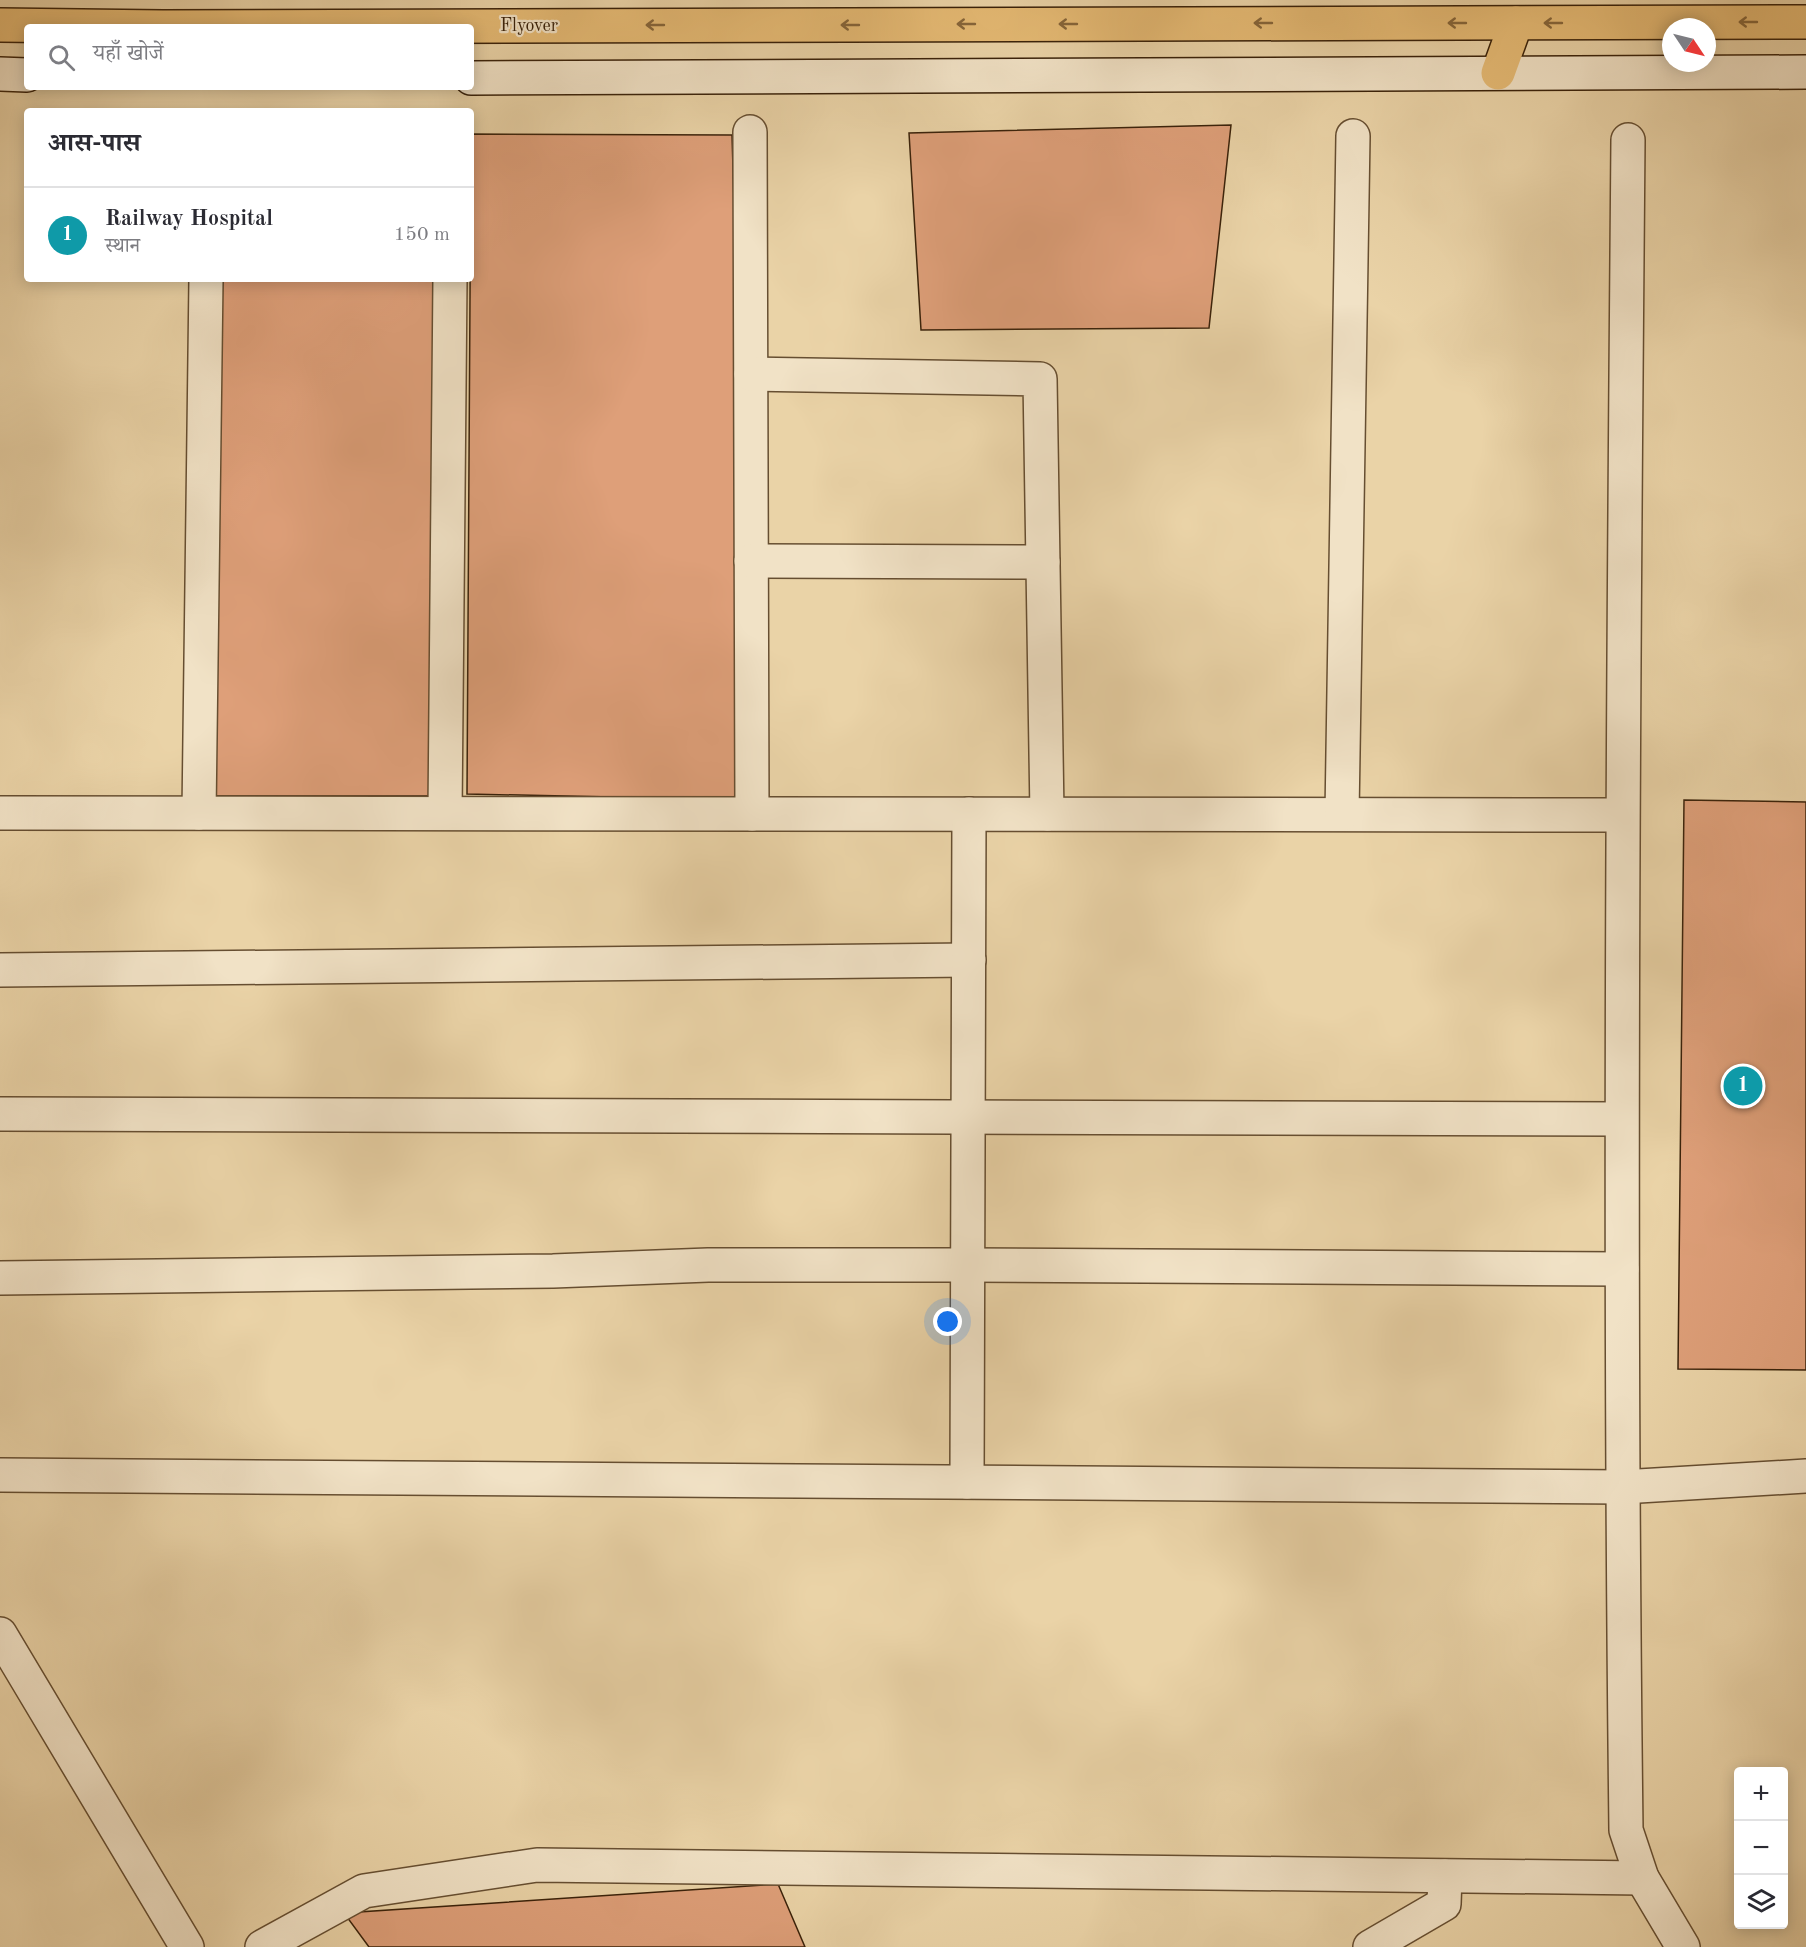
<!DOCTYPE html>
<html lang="hi">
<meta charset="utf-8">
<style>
:root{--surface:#fff;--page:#f7f7f7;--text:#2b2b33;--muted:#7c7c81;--line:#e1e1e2;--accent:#2563eb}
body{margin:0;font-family:"Old Standard TT","Noto Serif Devanagari",serif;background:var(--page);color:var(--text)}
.controls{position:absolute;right:18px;bottom:18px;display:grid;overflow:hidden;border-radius:6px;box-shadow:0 3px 15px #0003}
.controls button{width:54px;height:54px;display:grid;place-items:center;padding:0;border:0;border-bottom:2px solid var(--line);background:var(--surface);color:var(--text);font:30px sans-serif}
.compass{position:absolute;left:1662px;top:18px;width:54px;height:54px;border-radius:50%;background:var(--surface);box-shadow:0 3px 15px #0003;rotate:125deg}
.you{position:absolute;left:948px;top:1322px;width:21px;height:21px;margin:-15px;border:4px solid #fff;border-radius:50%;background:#1a73e8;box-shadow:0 0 0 9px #1a73e833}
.badge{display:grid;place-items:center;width:39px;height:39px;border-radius:50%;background:var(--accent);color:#fff;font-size:20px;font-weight:700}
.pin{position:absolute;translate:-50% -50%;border:3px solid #fff;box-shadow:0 2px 6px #0006}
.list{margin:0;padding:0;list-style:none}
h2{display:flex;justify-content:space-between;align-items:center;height:78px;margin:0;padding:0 24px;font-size:26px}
h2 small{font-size:20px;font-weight:400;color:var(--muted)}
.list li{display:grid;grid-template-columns:39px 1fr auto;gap:18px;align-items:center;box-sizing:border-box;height:96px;padding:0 24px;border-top:2px solid var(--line)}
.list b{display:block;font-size:22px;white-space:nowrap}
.list p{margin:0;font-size:20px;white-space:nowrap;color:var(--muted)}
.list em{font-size:20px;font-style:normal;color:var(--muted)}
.icon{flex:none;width:33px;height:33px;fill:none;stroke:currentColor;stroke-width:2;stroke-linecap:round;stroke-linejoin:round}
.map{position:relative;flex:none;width:1806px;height:1947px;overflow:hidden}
.search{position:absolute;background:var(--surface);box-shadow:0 3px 15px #0003;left:24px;top:24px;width:450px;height:66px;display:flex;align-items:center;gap:15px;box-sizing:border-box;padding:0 21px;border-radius:6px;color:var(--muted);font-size:22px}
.panel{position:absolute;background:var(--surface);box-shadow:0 3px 15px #0003;left:24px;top:108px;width:450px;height:174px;border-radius:6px}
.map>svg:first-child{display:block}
.building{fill:#de9f79;stroke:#3a220a;stroke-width:1.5}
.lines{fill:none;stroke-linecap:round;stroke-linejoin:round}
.street-casing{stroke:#664e31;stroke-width:36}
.secondary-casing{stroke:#3a220a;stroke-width:36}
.highway-casing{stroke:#3a220a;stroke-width:36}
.street{stroke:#f1e2c6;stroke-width:33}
.secondary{stroke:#f1e2c6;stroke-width:33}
.highway{stroke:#e5ba74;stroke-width:33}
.oneway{stroke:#87663a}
.labels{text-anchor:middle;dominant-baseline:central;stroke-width:4.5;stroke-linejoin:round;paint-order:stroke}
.street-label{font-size:18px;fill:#3a220a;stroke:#f1e2c6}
</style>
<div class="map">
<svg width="1806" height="1947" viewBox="0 0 1806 1947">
<rect width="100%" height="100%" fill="#ead3a7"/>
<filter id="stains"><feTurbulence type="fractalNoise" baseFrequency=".00333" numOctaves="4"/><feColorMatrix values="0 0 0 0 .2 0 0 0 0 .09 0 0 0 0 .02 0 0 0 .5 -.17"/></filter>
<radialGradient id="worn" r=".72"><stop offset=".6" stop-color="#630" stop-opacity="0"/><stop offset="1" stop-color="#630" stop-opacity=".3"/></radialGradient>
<g class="building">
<path d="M1231,125L1209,328L921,330L909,133Z"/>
<path d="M471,134L732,135L752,800L467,794Z"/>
<path d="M222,279H447L432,796H211Z"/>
<path d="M1684,800L1806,802V1370L1678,1369Z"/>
<path d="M778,1884L805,1947H369L344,1913Z"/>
</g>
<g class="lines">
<g class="street-casing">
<g id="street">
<path d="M750,132L752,814"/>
<path d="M1628,140C1623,704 1619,1267 1626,1830L1642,1878L1683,1947"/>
<path d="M751,374L1040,379L1047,814"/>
<path d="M751,561L1043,562"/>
<path d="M0,813L1622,815"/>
<path d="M199,813L206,279"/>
<path d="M445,813L450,279"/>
<path d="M1342,814L1353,136"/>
<path d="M0,970L969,960"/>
<path d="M0,1114L1621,1119"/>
<path d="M0,1278L553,1271L708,1265H968L1622,1269"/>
<path d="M0,1475L1622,1487L1806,1476"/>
<path d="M967,1482L969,814"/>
<path d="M0,1634L187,1947"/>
<path d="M262,1947L364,1891L537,1865L1642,1878"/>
<path d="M1370,1947L1444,1904L1445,1876"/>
</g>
</g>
<g class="secondary-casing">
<g id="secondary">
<path d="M0,74L27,75"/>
<path d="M471,78L1806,72"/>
</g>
</g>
<g class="highway-casing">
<g id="highway">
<path d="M0,25L163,27L1806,22"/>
<path d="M1498,73L1516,23"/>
</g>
</g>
<use href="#street" class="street"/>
<use href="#secondary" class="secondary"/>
<use href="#highway" class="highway"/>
</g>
<defs><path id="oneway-shaft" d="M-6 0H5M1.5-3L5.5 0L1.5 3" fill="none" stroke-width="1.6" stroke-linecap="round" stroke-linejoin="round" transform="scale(1.5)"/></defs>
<g class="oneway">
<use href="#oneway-shaft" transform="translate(1748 22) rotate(180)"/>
<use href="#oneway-shaft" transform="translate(1263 23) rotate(180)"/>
<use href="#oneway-shaft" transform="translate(1457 23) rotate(180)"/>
<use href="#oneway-shaft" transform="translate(1553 23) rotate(180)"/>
<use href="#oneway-shaft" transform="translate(966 24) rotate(180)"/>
<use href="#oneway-shaft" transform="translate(1068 24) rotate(180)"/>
<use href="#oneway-shaft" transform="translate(655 25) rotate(180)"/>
<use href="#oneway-shaft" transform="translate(850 25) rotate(180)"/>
</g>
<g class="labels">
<g class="street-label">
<text x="529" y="26">Flyover</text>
</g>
</g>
<rect width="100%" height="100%" filter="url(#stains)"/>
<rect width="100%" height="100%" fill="url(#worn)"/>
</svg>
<div class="controls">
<button>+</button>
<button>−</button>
<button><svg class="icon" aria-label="layers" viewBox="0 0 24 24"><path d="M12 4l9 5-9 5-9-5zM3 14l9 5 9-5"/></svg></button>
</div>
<svg class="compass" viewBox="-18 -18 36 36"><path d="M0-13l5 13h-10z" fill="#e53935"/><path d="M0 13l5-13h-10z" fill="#7c7c81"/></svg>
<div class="you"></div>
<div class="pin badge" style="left:1743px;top:1086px;background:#0f9aa8">1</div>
<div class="search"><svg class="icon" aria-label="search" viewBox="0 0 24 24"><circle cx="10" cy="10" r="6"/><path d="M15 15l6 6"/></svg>यहाँ खोजें</div>
<section class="panel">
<h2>आस-पास<small></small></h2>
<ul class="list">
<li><span class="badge" style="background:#0f9aa8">1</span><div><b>Railway Hospital</b><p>स्थान</p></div><em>150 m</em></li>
</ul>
</section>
</div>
